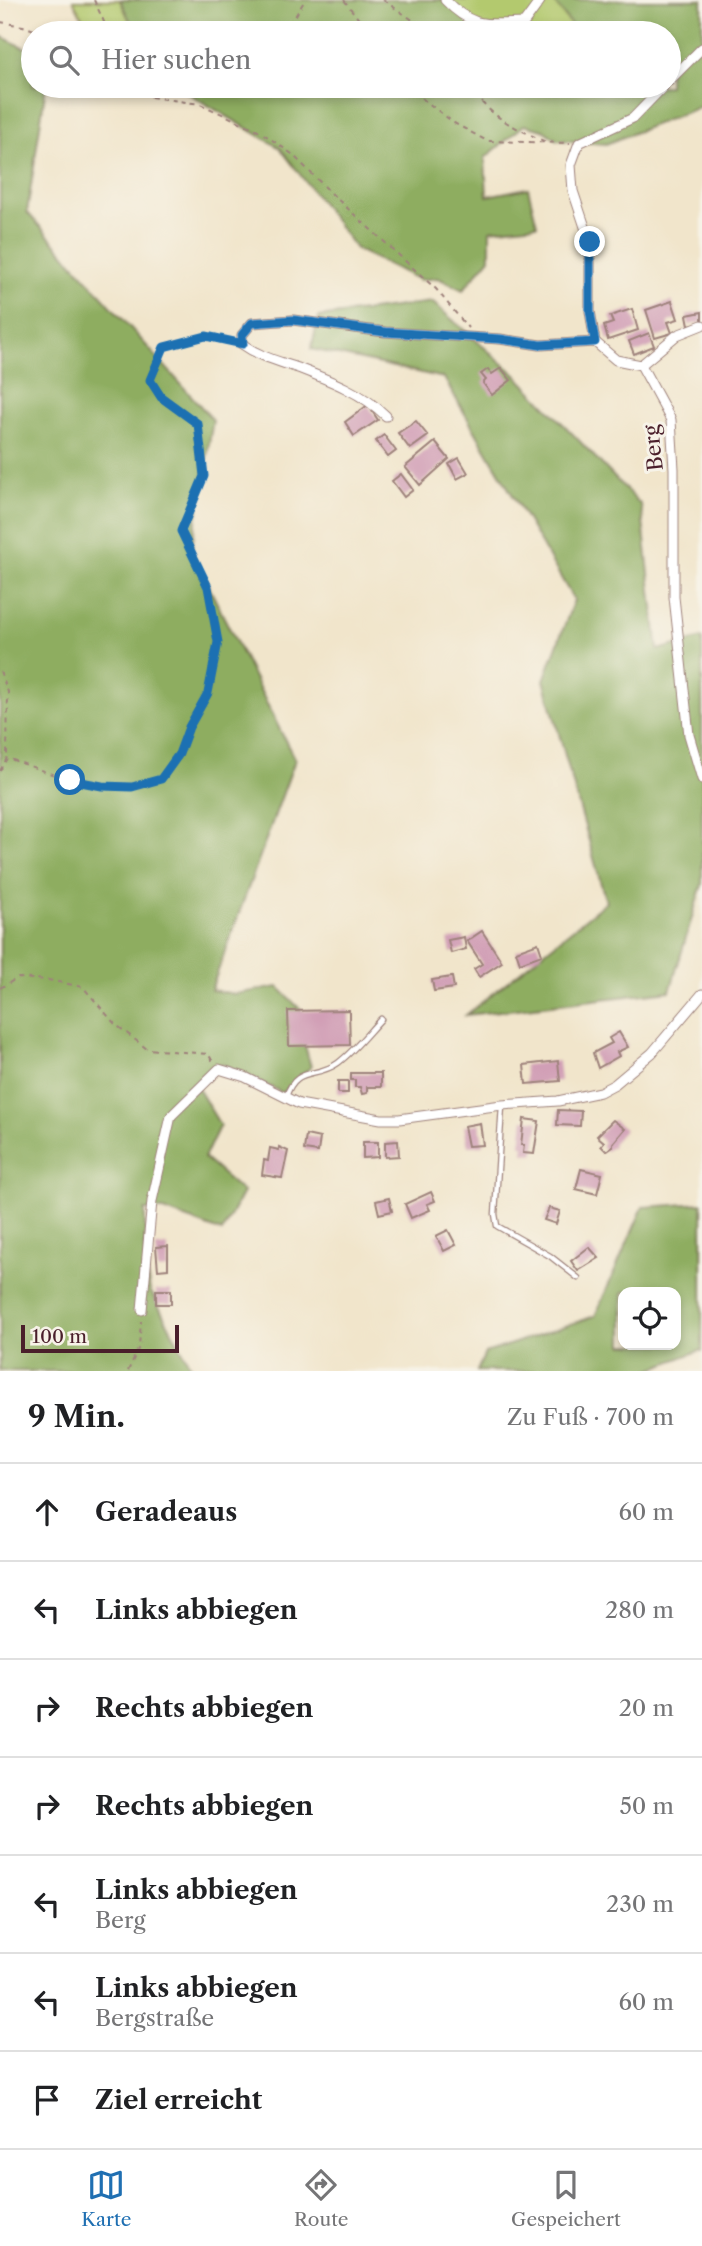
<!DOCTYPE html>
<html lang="de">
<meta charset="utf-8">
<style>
:root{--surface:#fff;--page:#f6f6f6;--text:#202124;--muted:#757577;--line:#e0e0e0;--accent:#1f6fb2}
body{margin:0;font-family:"Libre Caslon Text",serif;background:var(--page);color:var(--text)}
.controls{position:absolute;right:21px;bottom:21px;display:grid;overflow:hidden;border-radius:14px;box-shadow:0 4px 10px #0003}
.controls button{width:63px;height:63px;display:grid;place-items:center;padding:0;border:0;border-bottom:2px solid var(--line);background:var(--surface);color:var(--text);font:35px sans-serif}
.scale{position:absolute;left:21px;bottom:18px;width:158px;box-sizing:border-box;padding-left:7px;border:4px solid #4a1f2b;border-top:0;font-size:19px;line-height:24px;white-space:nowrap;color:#4a1f2b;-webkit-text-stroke:5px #f7f3e8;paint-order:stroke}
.stop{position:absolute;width:21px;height:21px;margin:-16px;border:5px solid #1f6fb2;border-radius:50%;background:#fff}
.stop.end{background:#1f6fb2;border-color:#fff;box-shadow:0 2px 7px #0008}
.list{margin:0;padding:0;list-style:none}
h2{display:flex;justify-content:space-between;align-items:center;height:91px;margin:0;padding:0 28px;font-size:30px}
h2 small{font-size:23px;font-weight:400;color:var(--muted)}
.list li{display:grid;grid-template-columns:46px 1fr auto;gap:21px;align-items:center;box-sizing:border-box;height:98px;padding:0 28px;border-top:2px solid var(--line)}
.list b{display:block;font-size:26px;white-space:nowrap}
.list p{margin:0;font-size:23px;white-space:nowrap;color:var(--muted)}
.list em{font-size:23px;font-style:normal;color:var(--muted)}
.icon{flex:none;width:38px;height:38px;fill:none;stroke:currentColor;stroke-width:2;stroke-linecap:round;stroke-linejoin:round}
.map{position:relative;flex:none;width:702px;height:1371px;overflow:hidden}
.search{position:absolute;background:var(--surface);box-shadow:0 4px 10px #0003;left:21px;right:21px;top:21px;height:77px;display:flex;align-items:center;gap:18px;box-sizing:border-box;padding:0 24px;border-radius:38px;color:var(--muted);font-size:26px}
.sheet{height:777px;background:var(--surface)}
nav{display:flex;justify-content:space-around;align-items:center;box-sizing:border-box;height:98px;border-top:2px solid var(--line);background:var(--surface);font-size:19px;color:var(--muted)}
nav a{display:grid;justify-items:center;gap:4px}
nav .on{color:var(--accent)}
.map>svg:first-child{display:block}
.green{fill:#b3c96e;stroke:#7e744c;stroke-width:2}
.forest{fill:#8ead61;stroke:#6c6646;stroke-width:2;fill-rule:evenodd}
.building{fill:#d19fb6}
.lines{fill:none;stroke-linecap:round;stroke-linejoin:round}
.service-casing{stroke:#9e827b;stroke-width:7}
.minor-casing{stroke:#9e827b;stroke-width:11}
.path{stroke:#9e827b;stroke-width:2;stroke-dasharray:5 5;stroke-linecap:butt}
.service{stroke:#fff;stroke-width:4.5}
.minor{stroke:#fff;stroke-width:9}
.route{stroke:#1f6fb2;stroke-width:9}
.labels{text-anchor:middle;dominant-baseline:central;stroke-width:6;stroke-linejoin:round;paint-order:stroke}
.street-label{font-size:21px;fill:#4a1f2b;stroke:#f7f3e8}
</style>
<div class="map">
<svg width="702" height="1371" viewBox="0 0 702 1371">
<rect width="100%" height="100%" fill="#f7f3e8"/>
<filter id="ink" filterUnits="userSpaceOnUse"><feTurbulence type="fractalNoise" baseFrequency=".0143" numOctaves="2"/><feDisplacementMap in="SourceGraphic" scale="14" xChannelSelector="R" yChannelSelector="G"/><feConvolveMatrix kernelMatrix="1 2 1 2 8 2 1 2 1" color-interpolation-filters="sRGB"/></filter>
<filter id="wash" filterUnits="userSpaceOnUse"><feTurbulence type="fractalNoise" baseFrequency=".00686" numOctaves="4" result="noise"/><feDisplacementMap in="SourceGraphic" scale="28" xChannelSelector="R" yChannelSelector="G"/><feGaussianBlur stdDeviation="1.57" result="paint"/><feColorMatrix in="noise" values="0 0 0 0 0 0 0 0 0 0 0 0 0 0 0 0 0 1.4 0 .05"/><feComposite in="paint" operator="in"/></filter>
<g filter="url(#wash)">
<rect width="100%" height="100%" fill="#f1e5cb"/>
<g class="green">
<path d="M73,0H120L136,33H90Z"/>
<path d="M449,0H553L577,33H487Z"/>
</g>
<g class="forest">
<path d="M120,0H449L487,33H136Z"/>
<path d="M553,0H702V106L606,144L557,140L543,130L524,125L485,158L487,196L528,188L537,225L490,230V258L463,290L438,278L420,280L357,250L280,148L176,86H546L555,93L592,86H669V33H577Z"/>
<path d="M0,36L33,52V86H46L27,212L213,420L191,551L295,760L211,990L235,994L278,987L309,1018L304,1042L311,1067L283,1093L222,1064L196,1085L220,1125L204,1158L243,1192L222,1232L164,1210H145V1264L150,1290L193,1371H0Z"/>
<path d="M432,302L516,375L641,505L658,650L702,638V884L670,991L466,1015L606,902L544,680L574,600L444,378L311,349L319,317Z"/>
<path d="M702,1203V1352L701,1350L646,1371H477L485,1353L595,1316L643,1207ZM623,1292H676V1345H623Z"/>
</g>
<g id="blocks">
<g class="building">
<path d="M672,301L678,319L668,322L672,333L655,338L646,310Z"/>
<path d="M632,309L638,330L608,340L604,326L613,323L610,316Z"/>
<path d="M702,312V322L689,325L687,315Z"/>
<path d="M649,333L654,346L634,354L629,341Z"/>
<path d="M501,368L511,380L492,395L483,383L486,380L481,374L488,369L492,374Z"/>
<path d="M368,405L378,420L354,436L345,422Z"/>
<path d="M416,421L428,436L410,449L398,433Z"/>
<path d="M384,435L396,451L388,457L376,441Z"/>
<path d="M435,442L449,459L420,485L405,467Z"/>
<path d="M459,458L468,473L457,479L449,464Z"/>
<path d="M401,474L413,490L404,497L392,481Z"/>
<path d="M482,931L502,962L479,977L474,969L482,964L467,941Z"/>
<path d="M464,937L466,949L451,953L448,940Z"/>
<path d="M538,943L542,955L520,963L516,951Z"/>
<path d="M452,977L454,988L434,991L432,980Z"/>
<path d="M349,1010L350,1045L289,1046L288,1011Z"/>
<path d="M619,1032L628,1047L617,1052L619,1056L598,1068L593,1053L612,1043L609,1038Z"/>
<path d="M558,1061L560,1081L526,1084L524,1065Z"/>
<path d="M351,1073H381V1087H367V1093L362,1094L360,1087H355V1080H351Z"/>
<rect x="338" y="1081" width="10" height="12"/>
<path d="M558,1110L581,1111L580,1126L557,1125Z"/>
<path d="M524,1119L539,1121L534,1154L523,1153L524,1145H521Z"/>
<path d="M613,1120L625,1129L613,1143V1146L606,1151L601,1146L604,1142L597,1136Z"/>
<path d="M480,1123L483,1145L468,1146L464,1126Z"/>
<path d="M306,1135L320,1138L318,1152L304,1150Z"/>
<path d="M398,1141L399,1156L385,1157V1142Z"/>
<path d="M363,1142H378V1157L363,1158Z"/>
<path d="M279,1147L288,1151L282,1178L262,1175L264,1160L268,1161L270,1148L279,1150Z"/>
<path d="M581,1169L602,1174L597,1194L576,1189Z"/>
<path d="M431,1192L435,1201L427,1204L430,1210L411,1218L405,1204Z"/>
<path d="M389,1198L392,1211L379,1214L376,1201Z"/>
<path d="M549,1208L560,1211L556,1224L544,1220Z"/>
<path d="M448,1230L456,1245L444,1251L436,1236Z"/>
<path d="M168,1246V1269L158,1270L156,1247Z"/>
<path d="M589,1247L599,1258L578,1271L571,1261Z"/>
<rect x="156" y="1290" width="15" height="14"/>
</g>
</g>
</g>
<g filter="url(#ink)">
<use href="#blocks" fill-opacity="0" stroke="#9e827b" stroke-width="2"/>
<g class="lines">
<g class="service-casing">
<g id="service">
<path d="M286,1097C296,1065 316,1079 338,1063C354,1051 367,1034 381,1019"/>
<path d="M502,1106L495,1214L497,1226L550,1256L578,1278"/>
</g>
</g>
<g class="minor-casing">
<g id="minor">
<path d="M445,0C473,29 487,24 524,23L540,1"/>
<path d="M669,81L702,48"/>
<path d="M595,342L590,311V242L573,191L571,165L579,143L633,118L664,86"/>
<path d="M641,365L671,420L674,469V597L689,735L702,779"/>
<path d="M641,365L677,335L702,325"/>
<path d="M386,416C363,393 329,380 298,368C278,361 260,357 242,344V335L252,323L293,320L385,332L500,339L540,345L595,342L616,360L641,365"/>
<path d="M142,1310L152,1201L171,1116L219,1069L245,1077L299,1104L381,1119H399L502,1105L558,1101L600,1092L615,1084L652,1053L702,994"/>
</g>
</g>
<g class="path">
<path d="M94,0L109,33"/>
<path d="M344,0L369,33"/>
<path d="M383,0L432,33"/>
<path d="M0,22L23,26L43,33"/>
<path d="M285,33L305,0"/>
<path d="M455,33L467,28"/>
<path d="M123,86L151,97L200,104L258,130L292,154L334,196L436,289L468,328"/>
<path d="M406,86L454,123L487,141L570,143"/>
<path d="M470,86C488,117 514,127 546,142"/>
<path d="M0,671L8,692L7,756"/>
<path d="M0,771L7,758C46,771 89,792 131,787C173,783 174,758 189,726C194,715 203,705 208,694C220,662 218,621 209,588C203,569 190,549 181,531L204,476L198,424L161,397L150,380L164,347L206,336L231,341"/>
<path d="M0,988L18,978L48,980L83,987L115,1024L147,1049L208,1054L214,1063"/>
<path d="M128,1371L139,1347L141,1321"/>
</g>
<use href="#service" class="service"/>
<use href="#minor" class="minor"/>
</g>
</g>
<g class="lines" filter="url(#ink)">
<path class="route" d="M70,780L102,786L132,787L161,779L179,754L189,727L208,693L218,642L208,587L181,531L204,476L198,424L161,397L150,380L164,347L206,336L243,344L242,335L252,323L293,320L385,332L500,339L540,345L595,342L590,311V242"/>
</g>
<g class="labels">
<g class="street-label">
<text transform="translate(653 448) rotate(-96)">Berg</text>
</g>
</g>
</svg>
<div class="controls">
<button><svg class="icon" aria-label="locate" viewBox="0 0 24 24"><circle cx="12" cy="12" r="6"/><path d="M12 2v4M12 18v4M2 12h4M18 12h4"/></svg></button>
</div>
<div class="scale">100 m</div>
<div class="stop" style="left:70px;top:780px"></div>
<div class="stop end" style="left:590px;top:242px"></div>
<div class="search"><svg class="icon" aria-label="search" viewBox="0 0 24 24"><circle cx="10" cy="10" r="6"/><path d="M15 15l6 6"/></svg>Hier suchen</div>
</div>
<section class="sheet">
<h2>9 Min.<small>Zu Fuß · 700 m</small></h2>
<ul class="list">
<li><svg class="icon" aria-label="ahead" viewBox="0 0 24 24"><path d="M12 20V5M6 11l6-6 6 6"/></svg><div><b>Geradeaus</b></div><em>60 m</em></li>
<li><svg class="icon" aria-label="left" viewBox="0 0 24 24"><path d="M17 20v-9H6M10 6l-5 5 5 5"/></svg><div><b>Links abbiegen</b></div><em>280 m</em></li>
<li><svg class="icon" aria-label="right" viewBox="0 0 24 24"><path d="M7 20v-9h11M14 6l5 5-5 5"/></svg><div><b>Rechts abbiegen</b></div><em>20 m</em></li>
<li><svg class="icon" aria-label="right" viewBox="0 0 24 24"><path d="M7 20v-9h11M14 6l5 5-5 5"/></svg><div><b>Rechts abbiegen</b></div><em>50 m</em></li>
<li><svg class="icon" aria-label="left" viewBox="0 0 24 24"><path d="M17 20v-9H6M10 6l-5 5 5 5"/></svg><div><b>Links abbiegen</b><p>Berg</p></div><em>230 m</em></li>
<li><svg class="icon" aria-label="left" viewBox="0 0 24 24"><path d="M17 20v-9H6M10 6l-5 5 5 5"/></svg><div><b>Links abbiegen</b><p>Bergstraße</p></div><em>60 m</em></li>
<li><svg class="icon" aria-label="arrive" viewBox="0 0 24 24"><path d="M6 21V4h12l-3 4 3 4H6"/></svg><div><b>Ziel erreicht</b></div></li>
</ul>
</section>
<nav>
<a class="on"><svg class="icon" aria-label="map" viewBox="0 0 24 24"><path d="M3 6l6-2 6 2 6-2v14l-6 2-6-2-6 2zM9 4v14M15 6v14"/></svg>Karte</a>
<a><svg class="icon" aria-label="directions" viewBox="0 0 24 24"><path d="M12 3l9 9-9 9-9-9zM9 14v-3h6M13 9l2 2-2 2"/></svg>Route</a>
<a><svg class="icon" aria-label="saved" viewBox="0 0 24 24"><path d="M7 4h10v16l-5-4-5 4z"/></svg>Gespeichert</a>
</nav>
